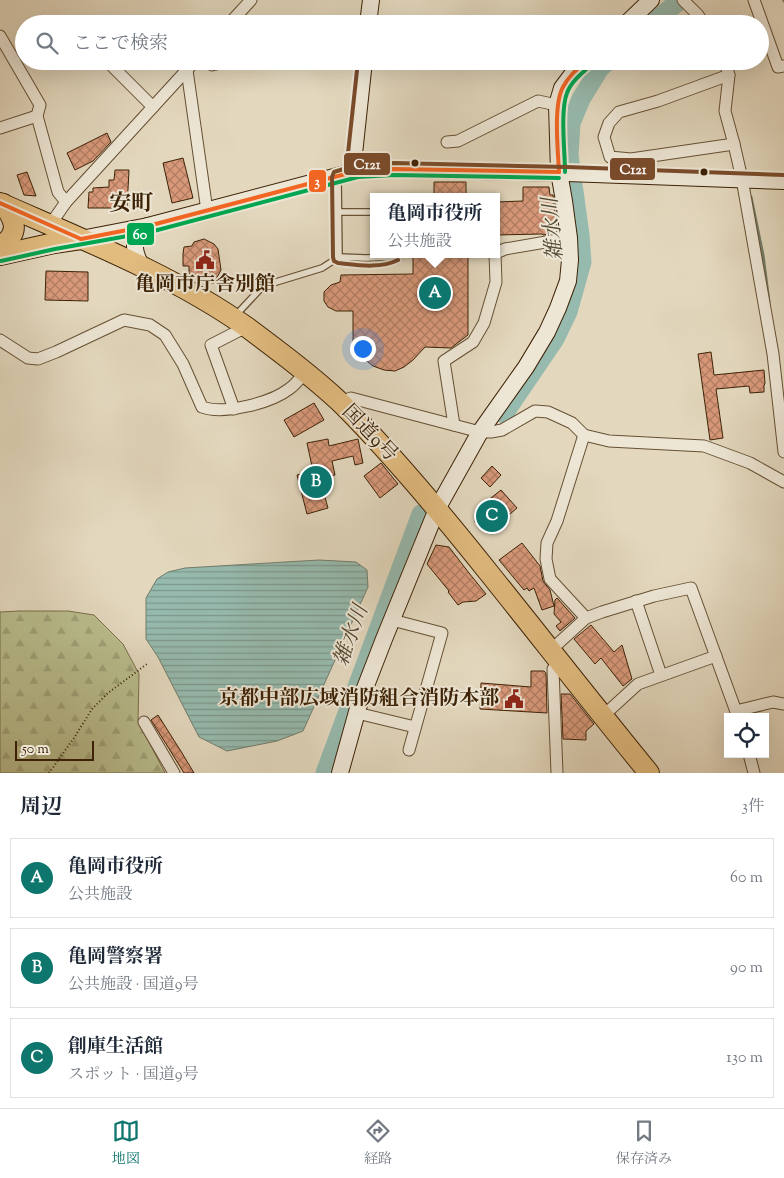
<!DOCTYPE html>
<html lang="ja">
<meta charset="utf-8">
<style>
:root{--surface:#fff;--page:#f6f6f7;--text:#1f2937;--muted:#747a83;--line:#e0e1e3;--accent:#0f766e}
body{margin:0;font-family:"Sorts Mill Goudy","Noto Serif JP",serif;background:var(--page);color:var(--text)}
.controls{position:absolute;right:15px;bottom:15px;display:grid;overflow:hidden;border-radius:0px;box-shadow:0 5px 20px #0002}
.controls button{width:45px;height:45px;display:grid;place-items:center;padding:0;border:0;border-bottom:1px solid var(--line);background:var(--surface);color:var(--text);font:25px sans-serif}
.scale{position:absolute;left:15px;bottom:12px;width:79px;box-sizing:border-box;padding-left:5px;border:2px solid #3d2206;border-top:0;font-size:14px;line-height:18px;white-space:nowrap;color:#3d2206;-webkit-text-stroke:4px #ede6d5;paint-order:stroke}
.you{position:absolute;left:362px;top:348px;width:18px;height:18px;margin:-12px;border:4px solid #fff;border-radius:50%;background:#1a73e8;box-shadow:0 0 0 8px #1a73e833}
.badge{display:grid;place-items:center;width:32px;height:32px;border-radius:50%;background:var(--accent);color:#fff;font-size:16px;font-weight:700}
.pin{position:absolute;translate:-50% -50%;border:2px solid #fff;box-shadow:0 1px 5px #0006}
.popup{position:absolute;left:370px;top:193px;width:130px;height:65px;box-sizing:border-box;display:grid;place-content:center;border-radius:0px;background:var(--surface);filter:drop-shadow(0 1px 4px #0005);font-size:16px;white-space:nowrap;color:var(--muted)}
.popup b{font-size:19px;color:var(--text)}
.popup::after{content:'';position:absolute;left:50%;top:100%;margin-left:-10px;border:10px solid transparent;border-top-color:var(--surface)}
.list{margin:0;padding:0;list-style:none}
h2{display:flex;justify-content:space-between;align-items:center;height:65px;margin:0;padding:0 20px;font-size:21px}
h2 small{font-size:16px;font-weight:400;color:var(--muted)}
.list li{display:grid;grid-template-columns:32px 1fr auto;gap:15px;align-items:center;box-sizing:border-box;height:80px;margin:0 10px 10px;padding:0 10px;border:1px solid var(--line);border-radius:0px}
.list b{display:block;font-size:19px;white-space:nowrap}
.list p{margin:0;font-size:16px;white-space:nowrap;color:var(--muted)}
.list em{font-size:16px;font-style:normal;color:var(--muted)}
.icon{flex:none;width:28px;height:28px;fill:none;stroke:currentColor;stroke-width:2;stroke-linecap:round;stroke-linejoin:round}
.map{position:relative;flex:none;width:784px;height:773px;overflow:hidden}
.search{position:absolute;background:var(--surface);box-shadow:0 5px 20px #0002;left:15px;right:15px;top:15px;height:55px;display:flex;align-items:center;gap:12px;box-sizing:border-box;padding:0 18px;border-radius:28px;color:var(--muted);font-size:19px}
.sheet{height:335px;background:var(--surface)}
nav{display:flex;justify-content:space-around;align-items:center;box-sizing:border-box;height:70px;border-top:1px solid var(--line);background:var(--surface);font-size:14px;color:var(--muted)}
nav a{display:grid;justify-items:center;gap:2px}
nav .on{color:var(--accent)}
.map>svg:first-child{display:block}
.forest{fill:url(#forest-firs);stroke:#7b704a}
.water{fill:url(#water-rules);stroke:#727d6b}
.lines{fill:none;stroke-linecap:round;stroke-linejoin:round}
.stream{stroke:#727d6b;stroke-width:3}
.river{stroke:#96baae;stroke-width:19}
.building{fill:url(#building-cross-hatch);stroke:#3d2206}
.lane-casing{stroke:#665034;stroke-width:8}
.street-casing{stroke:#665034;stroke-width:13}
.secondary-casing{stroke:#3d2206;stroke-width:18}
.highway-casing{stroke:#3d2206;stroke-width:22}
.path{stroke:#3d2206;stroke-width:2;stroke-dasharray:1 2.5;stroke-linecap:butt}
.lane{stroke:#ede6d5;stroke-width:5.5}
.street{stroke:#ede6d5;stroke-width:11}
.secondary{stroke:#ede6d5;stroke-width:16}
.highway{stroke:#e2bc7f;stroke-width:20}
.bus-1-casing{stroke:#ede6d5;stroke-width:8}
.bus-2-casing{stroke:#ede6d5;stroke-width:8}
.bus-3-casing{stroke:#ede6d5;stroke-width:8}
.bus-1{stroke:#f26522;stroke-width:4}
.bus-2{stroke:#00a651;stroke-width:4}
.bus-3{stroke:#7a4b2a;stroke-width:4}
.bus-dot{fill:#3d2206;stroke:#ede6d5;stroke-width:2}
.labels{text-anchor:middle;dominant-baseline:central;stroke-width:4;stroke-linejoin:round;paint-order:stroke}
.poi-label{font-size:20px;font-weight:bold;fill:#3d2206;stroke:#ede6d5}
.street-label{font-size:20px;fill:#3d2206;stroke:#ede6d5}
.water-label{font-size:21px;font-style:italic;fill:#534830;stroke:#ede6d5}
.quarter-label{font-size:22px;font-weight:bold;fill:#3d2206;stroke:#ede6d5}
.line-badge{stroke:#ede6d5;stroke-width:2}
.badge-label{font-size:14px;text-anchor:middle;font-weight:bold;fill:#fff}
</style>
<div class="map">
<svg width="784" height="773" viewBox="0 0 784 773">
<defs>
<pattern id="forest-firs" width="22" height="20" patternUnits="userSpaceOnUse" patternTransform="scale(1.25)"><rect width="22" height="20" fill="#b9bd8e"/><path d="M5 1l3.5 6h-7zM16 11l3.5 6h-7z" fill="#a0a279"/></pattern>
<pattern id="water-rules" width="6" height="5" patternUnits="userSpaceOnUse" patternTransform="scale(1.25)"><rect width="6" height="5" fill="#96baae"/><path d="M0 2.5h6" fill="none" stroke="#7c978c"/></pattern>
<pattern id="building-cross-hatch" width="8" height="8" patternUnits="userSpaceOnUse" patternTransform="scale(1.25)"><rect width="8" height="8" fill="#d8997a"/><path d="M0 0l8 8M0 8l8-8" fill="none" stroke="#b07c62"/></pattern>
</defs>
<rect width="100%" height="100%" fill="#e3d8be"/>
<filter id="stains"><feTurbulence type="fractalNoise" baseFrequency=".004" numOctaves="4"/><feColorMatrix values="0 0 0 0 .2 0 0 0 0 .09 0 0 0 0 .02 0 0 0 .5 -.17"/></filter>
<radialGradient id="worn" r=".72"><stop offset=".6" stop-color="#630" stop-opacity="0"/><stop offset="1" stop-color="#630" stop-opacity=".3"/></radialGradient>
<path class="forest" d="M19,611H68L94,615L123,644L139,674L138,721L165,773H0V612Z"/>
<path class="water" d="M319,560L356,562L367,570L368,587L303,731L277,741L227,751L199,737L158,657L146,639V598L157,579L168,572L185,568Z"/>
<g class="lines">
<g class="stream">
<path d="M784,0V1"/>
<path d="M751,197L763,255L769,302"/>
</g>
<g class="river">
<path d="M652,24L680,0"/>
<path d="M504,414L555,339L568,312L582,262L580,235L569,155L571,123L581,99L600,68L608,61"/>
<path d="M325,773L421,514"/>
</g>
</g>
<g class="building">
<path d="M107,133L111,142L93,161L75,170L67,153Z"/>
<path d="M183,158L193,198L172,203L163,163Z"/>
<path d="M115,170H129L127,208H88L89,192H93V188L109,187V180H114Z"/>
<path d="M27,172L36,196L24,195L17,175Z"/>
<path d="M434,182H466V196L434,195Z"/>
<path d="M523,187H549L550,195H553L554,203L557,232L543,235L542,234L496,235V202L523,201Z"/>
<path d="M204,239L214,244L218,249L221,270L214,283L206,282L199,279L189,274V266H183V254L184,247L192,246L194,242Z"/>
<path d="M413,254H468V335L451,348L425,347L413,360L404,367L395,371L384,370L373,366L362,357L356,344L353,343V311H336L328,307L324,301V292L331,285L340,282L341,275L413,274Z"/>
<path d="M46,271L88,272V301L45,300Z"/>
<path d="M711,352L714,375L764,370L765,384L764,385V392L750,393L749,386L716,389L723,438L710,440L698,354Z"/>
<path d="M314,403L324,420L294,437L284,420Z"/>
<path d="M328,439L329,446L358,439L363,463L355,465L353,456L332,461L335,475L326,477L329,493L324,494L328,508L307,514L297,475L313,471L307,443Z"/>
<path d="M381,463L398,484L380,498L364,476Z"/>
<path d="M492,466L501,475L490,487L481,478Z"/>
<path d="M501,490L517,508L488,533L475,522L476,510Z"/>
<path d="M522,543L540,566L543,581L550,590L554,606L542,610L534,588L529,591L527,588L524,590L499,560Z"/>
<path d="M436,545L449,547L469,573L486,594L476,601L463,602L458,605L448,592L449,591L427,564Z"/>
<path d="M557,598L575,618L560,631L556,626L561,622L554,614L555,600Z"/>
<path d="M591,625L614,652L622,645L632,679L623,686L601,658L595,664L574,639Z"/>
<path d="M531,671H544L546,673L547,713L480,709L481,683L531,687Z"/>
<path d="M561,694H570L594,724L586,731V740L563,739Z"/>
<path d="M158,715L182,753L194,773H184L168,747L151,720Z"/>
</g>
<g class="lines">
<g class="lane-casing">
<g id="lane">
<path d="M338,177L339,257"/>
<path d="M339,212H374"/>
<path d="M236,315L263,286L322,268L339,257L366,258L390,257L395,254"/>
</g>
</g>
<g class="street-casing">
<g id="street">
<path d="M683,0L698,15L704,24"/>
<path d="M754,0L778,67L784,66"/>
<path d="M229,24L251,0"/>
<path d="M0,36L40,105L37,116L58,192L66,202"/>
<path d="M207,61L212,65L229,61"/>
<path d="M340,61L364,64"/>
<path d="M724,61L727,69L729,75L725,111L734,144L742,179L773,354L784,452"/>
<path d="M109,63L153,107"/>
<path d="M187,70L207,211"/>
<path d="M729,75L658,101L619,112L609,123L604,137L610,157L631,159L734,144"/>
<path d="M0,128L37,116"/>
<path d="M447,142L458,141L538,101L557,105"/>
<path d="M50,225L66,202L195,61"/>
<path d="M496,253L505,249L569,238"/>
<path d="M0,340L28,358L38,359L56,352L124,320L150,325L165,335L183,364L202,407C223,415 271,403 289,389C295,385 300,378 306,372"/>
<path d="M340,402L351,398L480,432H491L502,430L535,411L548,412L572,423L584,435L609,441L704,446L750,463L784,482"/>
<path d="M234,409L211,345L246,327"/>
<path d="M454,425L444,361L473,342L484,323L496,282L495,254"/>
<path d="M584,435L557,521L547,543L546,559L550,579L586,618"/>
<path d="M636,601L661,675"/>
<path d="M392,620L442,633L409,750"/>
<path d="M551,650L586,618L602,612L654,596L691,588L738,717"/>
<path d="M736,711L773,702L784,704"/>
<path d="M357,713L415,727"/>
<path d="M603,716L638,684L716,656"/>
<path d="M144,722L174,773"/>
<path d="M749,754L754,773"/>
<path d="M557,773L553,669L559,661"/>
</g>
</g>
<g class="secondary-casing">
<g id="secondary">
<path d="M368,24L371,0"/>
<path d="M626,24L651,0"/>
<path d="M357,171L354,154L364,61"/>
<path d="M81,239L148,226L357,171L394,169L435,170L567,173L784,181"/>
<path d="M141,266C132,247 132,241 148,226"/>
<path d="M340,773L360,701L384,639L437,509L480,432L526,367L547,332L558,308L568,281L570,260L569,238L564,201L559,172L557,105L562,88L574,72L586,61"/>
</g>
</g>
<g class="highway-casing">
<g id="highway">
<path d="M0,203C84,240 173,275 248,328C280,352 312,376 341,403C394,456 442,514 489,573C542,639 595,707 649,773"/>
<path d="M0,247C20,233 16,221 3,204"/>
<path d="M0,255L54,243L81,239"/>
</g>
</g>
<path class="path" d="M49,773L74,738L92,709L108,693L147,664"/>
<use href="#lane" class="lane"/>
<use href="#street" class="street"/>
<use href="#secondary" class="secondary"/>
<use href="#highway" class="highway"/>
<g class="bus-1-casing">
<g id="bus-1">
<path d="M559,172C558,151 553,105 563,87C568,77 577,69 586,61"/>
<path d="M0,203L81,239"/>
<path d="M81,239L148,226L357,171L394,169L559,172"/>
</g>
</g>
<g class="bus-2-casing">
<g id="bus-2">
<path d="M565,172C565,151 560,111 567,93C571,82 582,73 590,66"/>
<path d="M1,261L55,249L150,232L358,177L394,175L559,178"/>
</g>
</g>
<g class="bus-3-casing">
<g id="bus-3">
<path d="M351,172L348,153L358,61"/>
<path d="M398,260C380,269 357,265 338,263L334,261L333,257L332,177L334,172L356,165L394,163L567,167L784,175"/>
</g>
</g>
<use href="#bus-1" class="bus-1"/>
<use href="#bus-2" class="bus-2"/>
<use href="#bus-3" class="bus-3"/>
</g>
<defs>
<g id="civic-bare" transform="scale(1.5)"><path d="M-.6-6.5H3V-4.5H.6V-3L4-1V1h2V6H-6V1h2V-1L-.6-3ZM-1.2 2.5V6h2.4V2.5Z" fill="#8f2418" stroke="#ede6d5" stroke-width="2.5" paint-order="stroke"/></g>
</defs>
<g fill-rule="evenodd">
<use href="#civic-bare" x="205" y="260"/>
<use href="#civic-bare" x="514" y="699"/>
</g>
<g class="bus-dot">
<circle cx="415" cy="163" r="4.5"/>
<circle cx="704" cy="172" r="4.5"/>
</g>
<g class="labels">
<g class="poi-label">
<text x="205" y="285">亀岡市庁舎別館</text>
<text x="499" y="699" text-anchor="end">京都中部広域消防組合消防本部</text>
</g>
<g class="street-label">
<text transform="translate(369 434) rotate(46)">国道9号</text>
</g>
<g class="water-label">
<text transform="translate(554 229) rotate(-95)">雑水川</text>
<text transform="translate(352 636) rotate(-70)">雑水川</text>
</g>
<g class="quarter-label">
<text x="131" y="205">安町</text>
</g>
</g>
<g class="line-badge">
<rect x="343" y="152" width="48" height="24" rx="5" fill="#7a4b2a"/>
<rect x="609" y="157" width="47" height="24" rx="5" fill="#7a4b2a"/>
<rect x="308" y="169" width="19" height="24" rx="5" fill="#f26522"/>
<rect x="126" y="222" width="29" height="24" rx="5" fill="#00a651"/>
</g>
<g class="badge-label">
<text x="367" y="169">C121</text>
<text x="633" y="174">C121</text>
<text x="317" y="186">3</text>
<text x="140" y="239">60</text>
</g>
<rect width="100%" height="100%" filter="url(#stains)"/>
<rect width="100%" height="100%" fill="url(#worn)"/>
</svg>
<div class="controls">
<button><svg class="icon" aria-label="locate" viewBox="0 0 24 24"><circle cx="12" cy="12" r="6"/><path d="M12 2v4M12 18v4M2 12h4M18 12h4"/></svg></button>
</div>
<div class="scale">50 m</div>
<div class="you"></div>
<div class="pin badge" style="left:435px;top:293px">A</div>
<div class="popup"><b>亀岡市役所</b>公共施設</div>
<div class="pin badge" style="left:316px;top:482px">B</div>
<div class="pin badge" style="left:492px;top:516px">C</div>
<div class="search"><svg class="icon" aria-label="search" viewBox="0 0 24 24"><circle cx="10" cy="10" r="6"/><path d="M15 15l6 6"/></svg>ここで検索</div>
</div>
<section class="sheet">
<h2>周辺<small>3件</small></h2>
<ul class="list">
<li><span class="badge">A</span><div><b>亀岡市役所</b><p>公共施設</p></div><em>60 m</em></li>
<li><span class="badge">B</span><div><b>亀岡警察署</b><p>公共施設 · 国道9号</p></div><em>90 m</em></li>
<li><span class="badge">C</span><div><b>創庫生活館</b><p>スポット · 国道9号</p></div><em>130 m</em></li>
</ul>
</section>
<nav>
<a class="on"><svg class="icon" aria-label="map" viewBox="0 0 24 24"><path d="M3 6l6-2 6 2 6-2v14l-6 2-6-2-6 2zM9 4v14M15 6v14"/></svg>地図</a>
<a><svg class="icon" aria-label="directions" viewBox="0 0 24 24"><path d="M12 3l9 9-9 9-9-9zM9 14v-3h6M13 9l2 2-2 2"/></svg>経路</a>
<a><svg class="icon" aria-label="saved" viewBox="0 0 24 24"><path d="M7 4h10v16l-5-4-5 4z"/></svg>保存済み</a>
</nav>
